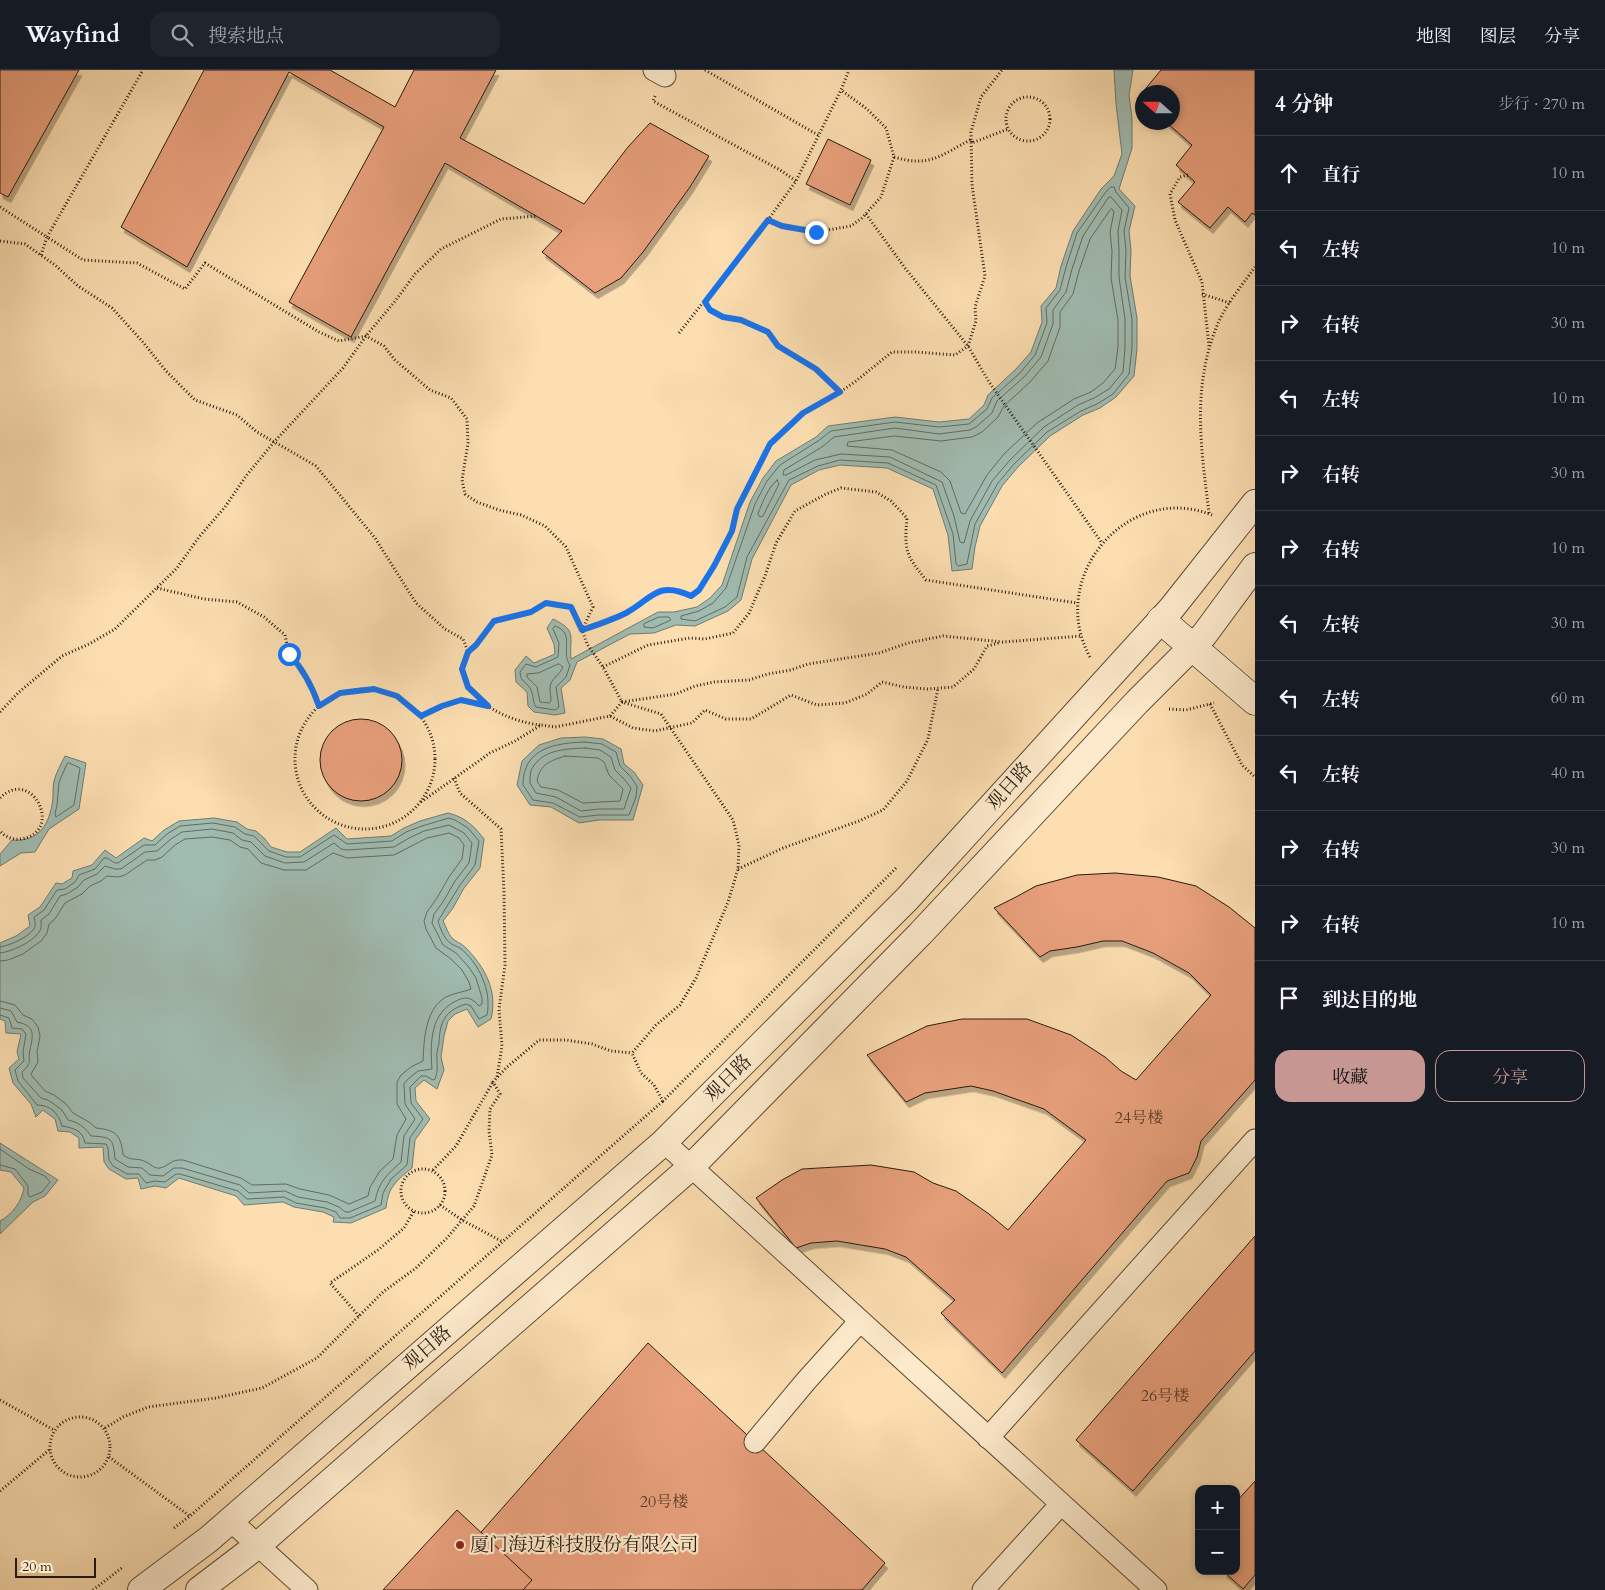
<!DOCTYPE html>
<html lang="zh">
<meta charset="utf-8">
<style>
:root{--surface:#171b24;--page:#20242c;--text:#f1f3f6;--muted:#9ea1a6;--line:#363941;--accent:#c59692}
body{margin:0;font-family:Cardo,"Noto Serif SC",serif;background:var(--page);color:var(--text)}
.controls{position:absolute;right:15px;bottom:15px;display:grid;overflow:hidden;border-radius:10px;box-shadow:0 2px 8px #0003}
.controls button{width:45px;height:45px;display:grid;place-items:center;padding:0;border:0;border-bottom:1px solid var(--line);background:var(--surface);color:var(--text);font:25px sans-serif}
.compass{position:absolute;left:1135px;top:15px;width:45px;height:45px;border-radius:50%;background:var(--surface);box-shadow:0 2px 8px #0003;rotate:291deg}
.scale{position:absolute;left:15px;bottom:12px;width:81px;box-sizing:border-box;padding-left:5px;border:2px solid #281b0f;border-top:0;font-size:14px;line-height:18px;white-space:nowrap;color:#281b0f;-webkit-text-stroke:4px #fdeacc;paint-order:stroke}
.stop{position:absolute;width:15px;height:15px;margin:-11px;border:4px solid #1a73e8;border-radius:50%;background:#fff}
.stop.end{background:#1a73e8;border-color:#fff;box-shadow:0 1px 5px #0008}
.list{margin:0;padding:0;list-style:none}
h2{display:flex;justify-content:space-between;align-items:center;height:65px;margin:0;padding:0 20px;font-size:21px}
h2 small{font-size:16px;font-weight:400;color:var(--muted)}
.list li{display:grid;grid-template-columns:32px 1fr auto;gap:15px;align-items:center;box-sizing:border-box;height:75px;padding:0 20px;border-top:1px solid var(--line)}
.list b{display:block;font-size:19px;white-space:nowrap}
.list em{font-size:16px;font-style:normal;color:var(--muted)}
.actions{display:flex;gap:10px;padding:15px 20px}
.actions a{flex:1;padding:11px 0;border:1px solid var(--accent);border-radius:15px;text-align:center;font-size:18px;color:var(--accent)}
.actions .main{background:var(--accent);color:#111}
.icon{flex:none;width:28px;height:28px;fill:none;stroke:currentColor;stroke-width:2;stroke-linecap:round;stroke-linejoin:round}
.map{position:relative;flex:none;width:1255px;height:1520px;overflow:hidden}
header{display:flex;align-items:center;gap:30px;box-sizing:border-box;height:70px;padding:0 25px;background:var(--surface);border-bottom:1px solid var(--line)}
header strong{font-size:24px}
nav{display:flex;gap:28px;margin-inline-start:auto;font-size:18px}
.search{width:350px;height:45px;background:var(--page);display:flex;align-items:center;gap:12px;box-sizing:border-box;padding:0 18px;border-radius:15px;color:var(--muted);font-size:19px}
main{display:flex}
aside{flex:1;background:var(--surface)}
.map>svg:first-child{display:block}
.water{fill:#a0bbb0;stroke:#707b70}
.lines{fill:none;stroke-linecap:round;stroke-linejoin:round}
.shore{stroke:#646b60;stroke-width:1}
.building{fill:#e8a07b;stroke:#281b0f;filter:url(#shadow)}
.minor-casing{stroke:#5d4c38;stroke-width:23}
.tertiary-casing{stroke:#5d4c38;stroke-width:28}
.secondary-casing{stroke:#281b0f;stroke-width:29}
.path{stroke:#281b0f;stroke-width:3;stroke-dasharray:1 2.5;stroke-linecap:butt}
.minor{stroke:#fdeacc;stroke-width:21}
.tertiary{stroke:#fdeacc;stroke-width:26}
.secondary{stroke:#fdeacc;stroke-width:28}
.route{stroke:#1a73e8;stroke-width:6}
.poi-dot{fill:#8f2418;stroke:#fdeacc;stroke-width:2}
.labels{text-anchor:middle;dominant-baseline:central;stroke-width:4.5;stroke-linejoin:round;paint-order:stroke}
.number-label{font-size:16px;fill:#583c2a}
.street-label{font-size:19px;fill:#281b0f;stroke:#fdeacc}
.poi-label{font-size:19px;fill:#281b0f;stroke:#fdeacc;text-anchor:start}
</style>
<header>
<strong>Wayfind</strong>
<div class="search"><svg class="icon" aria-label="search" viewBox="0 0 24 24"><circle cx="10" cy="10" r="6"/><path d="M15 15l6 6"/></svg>搜索地点</div>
<nav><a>地图</a><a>图层</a><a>分享</a></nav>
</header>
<main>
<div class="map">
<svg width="1255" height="1520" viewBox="0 0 1255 1520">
<defs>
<filter id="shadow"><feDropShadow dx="3" dy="5.5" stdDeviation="0" flood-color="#0004"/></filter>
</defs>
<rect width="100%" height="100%" fill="#fcdeb1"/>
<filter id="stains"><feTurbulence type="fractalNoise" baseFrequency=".004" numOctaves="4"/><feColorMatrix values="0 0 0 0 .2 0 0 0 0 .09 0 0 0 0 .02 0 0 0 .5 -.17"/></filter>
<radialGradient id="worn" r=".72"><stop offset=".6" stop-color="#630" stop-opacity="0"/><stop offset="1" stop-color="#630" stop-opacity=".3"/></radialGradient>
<g class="water">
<path d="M1114,0H1133L1129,25L1132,48V78L1119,119L1135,136L1129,161L1131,180L1130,206L1137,248V279L1134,306L1116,327L1100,338L1083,345L1050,366L1018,397L1002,416L980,456L975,477L972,499L952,501L948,465L933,419L887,398L840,395L819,400L791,415L752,489L741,530L728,541L695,556L676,555L654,563L630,564L577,592L570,610L561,618L565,643L555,645L534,642L528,636L527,622L516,612L515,600L526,586L534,593L555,584L554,574L547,558L553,549C578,561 569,566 571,589L658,542H674L697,537L710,528L722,515L750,432L763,408L776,391L816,367L828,356L895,347L939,352L969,349L984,335L988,325L1016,299L1031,282L1042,252L1041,236L1056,218L1061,196L1073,161L1101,119L1114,106L1122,84L1116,34Z"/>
<path d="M585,667L603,669L621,679L624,694L634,702L643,715L633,750H599L579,753L551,737L530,735L517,715L522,691L539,675L561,668Z"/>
<path d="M65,686L86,693L79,739L49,759L35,782L21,783L0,796V784L12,770C37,772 48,757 52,735C54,727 52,719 54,711C56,703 61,694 65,686Z"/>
<path d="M448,743C465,747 474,756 484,769L480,798L464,818L453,838L443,851C446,856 448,864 452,868C456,872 461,873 465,877C485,897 498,921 491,949L478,957L467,939L455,944L448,951L444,966L441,987L444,1000L437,1019L424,1010L415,1018L416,1031L430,1049L415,1070L412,1098C396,1111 388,1117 386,1138L351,1153L333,1152L334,1147L323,1142L294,1137L283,1132L244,1135L236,1126L179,1108L166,1118L155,1116L141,1119L138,1108L126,1109L109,1099L104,1092L103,1077L79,1078V1068L70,1062L58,1061L55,1049L43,1040L36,1047L31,1034L13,1013L9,998L19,989L17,982L21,964L6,963L5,951L0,949V873L16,866L30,856L28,845L40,837L56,813L62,814L72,808L73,801L92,795L105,780L116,788L144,768L152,771L164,760L179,751L214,748L237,752L247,759L256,761L265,769L271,777L287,782H300L336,758L347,769L391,766L404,758L420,751Z"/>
<path d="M0,1073L58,1110L45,1126L33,1132L0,1164V1151C12,1145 22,1131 24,1118L11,1102L0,1100Z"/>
</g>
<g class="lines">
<g class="shore">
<path d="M1111,117H1114L1116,122L1129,138L1124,161L1126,181L1125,207L1132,249V278L1129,304L1113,324L1097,334L1081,341L1047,362L1014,394L998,413L975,454L967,494L958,496L956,494L953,464L936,415L888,393L840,390L818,396L789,410L747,487L737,527L725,537L695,551L681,549V546L699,541L713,533L726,518L755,434L767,411L780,395L818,371L831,361L895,352L939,357L969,354L987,339L992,328L1020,303L1035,285L1047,253L1046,238L1060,220L1066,197L1077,163L1105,123Z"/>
<path d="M1111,127L1122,140L1118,161L1119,181V207L1125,249V278L1123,302L1109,319L1094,328L1078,335L1044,357L1010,390L992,411L970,451L964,473L960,472L954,446L942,412L890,387L841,384L815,390L786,405H783L784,400L822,377L834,367L895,358L939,364L970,360L976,357L992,343L997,331L1024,307L1041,287L1053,254V240L1066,222L1072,199L1083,166L1108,128Z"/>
<path d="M1112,139L1114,142L1110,162L1112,181L1111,208L1118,250V277L1115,299L1103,313L1091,322L1074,329L1037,353L1004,384L987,405L965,444L961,443L950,411L941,402L892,380L847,376L848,372L894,366L941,371L972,367L982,362L998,347L1004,336L1030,312L1048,291L1060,257V242L1073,224L1079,201L1090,169L1110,140Z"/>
<path d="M777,410L779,414L763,446L760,447L758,444C762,433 768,418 777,410Z"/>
<path d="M659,547H669L671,550L653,558L644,557V554Z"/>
<path d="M555,556C576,563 560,581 570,595L566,607L556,617L559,637L555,640L536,637C532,631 534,626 531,620C527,611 521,614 520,602L526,594L536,597L558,587L559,573L553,559Z"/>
<path d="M559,594L563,597C560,605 550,609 550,618C550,623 551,627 551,631L549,633L540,632L537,617L527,607V604L538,603Z"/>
<path d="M585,672L602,674L616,682L620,696L630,706L637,716L636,727L629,745H599L580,747L553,733L533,730L523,715C523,678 555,673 585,672Z"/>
<path d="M585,678L600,680L611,687L615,700L625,710L631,718L624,739H599L581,741L556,727L536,723L530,713C530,708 530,700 533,697C544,679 567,679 585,678Z"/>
<path d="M565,686L598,688L604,692L609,705L623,719L620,731L583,733L558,720L541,717L537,711C540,694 550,691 565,686Z"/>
<path d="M69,693L80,698L74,735L56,747L55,744L57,735L59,712L67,694Z"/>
<path d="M0,877C11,875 27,868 34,859C36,856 35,851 34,847L44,840L57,820L65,819L75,812L79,805L95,799L104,788C110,787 112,794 118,793L144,775H155L167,764L180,756L213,753L235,757L245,764L254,766L269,781L286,787H300L334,765L347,774L392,771L406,762L422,756L449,748L455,750L468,758L479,771L475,795L460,815L438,851C440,858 444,868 449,872C452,875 457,876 460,878C479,893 492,921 487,945L479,949L471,936L466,934C444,941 440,952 439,973C438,978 436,984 437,989C437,997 438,1001 435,1009L433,1010L426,1006H421L410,1017L411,1033L423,1049L410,1068L407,1095L391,1109L383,1123L381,1135L350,1148H340L336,1142L325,1138L296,1133L284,1127L247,1129L238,1121L180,1104H176L165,1112L155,1111L146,1113L139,1104H127L113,1096L109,1090L108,1078L106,1074L85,1073C83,1060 73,1058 62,1056C59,1044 51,1035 37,1035L18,1011L15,1000L24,991L23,982L26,964L22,959L12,958L9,948L0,945"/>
<path d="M0,883C11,882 33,872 39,862C42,858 41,854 41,850L49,844L60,826L67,824L78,817L84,810L97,804L105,796L115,799H121L145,782L157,781L171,769L182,762L212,759L233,763L242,770L251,772L265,786L285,793L304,792L334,773L341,779L347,780L394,777L409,768L424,761L449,755L464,763L472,773L469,793L455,811L443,832L434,844L432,853L443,875L456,883L468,896L476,908L482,928V934L479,936C472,928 467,926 458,930C430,942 430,973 432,999L418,1001L408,1009L404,1014L405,1034L415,1049L404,1066L401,1092C387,1105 379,1111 375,1131L349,1142H345L339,1137L327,1132L298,1127L285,1121L249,1123L240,1115L182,1098H174L163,1106L150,1105L142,1098L128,1097L115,1089C113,1068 112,1067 91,1066C86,1058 78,1052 68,1050L62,1040L48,1030L41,1028L23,1008L22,1002C34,991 27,992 30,980C33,965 36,956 17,952L11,941L0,938"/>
<path d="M0,891L8,890L23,884L41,871L47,863L49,854L55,849L65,833L82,824L90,816L101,811L107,806L118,807L125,805L147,790H155L162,787L175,775L185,769L212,767L230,770L240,777L248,779L261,793L284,800H306L333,783L347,788L394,785L427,768L449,763L459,768L464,775L462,789L449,807L437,828L427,842L424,851L426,859L436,878L451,889L462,900L469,912L471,919C464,922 454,923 446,927C425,939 424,970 423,991L411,997L401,1005L397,1012V1034L406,1049L397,1065L393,1089L380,1101L370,1117L368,1126L349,1134L329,1125L300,1119L286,1114L252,1115L241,1108L183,1090C170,1089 170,1096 160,1098C154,1099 151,1094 146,1092C137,1087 133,1092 123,1085C121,1065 116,1060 96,1058L89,1052L73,1043L66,1034L54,1025L45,1021L32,1006L31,1004L38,992L37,982L40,966L38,957L32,949L23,945L15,935L0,931"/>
<path d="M0,1079L29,1099L45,1106L50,1112L42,1122L30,1127L28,1125V1116L15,1099L0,1095"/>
</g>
</g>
<g class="building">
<path d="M0,0H79L8,127L0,123Z"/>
<path d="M204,0H330L395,37L414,0H496L460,68L584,134L628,77L650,53L709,86L690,117L643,182L621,208L595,223L542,182L562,161L445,93L351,267L289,232L384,57L289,2L187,197L121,157Z"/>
<path d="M1161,0H1255V145L1252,143L1245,152L1228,137L1210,158L1178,132L1195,112L1176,95L1192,75L1166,52H1172V22H1142V33L1137,29Z"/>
<path d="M828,69L871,90L850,135L806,114Z"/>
<circle cx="361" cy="690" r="41"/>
<path d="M1115,803L1158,807L1196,816L1229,837L1255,858V1010L1201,1071L1197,1087L1189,1103L1167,1111L1002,1303L941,1243L955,1230L906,1187L885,1179L837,1171L811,1173L796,1178L756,1128L782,1110L802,1099L871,1095L914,1102L933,1113L956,1121L989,1144L1008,1160L1086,1070L1044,1039L993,1021L971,1016L925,1023L906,1032L867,985L927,956L962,949H1027L1071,965L1105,987L1121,1001L1136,1010L1211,925L1189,903L1153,883L1122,871H1103L1077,877L1050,881L1040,887L994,838L1016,827L1036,816L1077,805Z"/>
<path d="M1255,1166V1281L1133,1421L1076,1370Z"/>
<path d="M648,1273L885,1493L862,1520H430Z"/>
<path d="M1255,1411V1505L1243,1519L1223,1501H1236V1432Z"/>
<path d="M457,1440L532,1510L523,1520H383Z"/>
</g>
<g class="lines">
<g class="minor-casing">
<g id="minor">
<path d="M654,0L665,6"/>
<path d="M664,1072L1156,1520"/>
<path d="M988,1368L1255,1070"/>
<path d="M755,1372L806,1311L860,1251"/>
<path d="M230,1450L307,1520"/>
<path d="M983,1520L1061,1434"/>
</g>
</g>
<g class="tertiary-casing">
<g id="tertiary">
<path d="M141,1520L209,1469L664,1072L907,829L1171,539L1255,433"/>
<path d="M199,1520L258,1475L691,1097L920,864L1137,632L1204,565L1255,496"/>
</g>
</g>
<g class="secondary-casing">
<path id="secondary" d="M1161,550L1255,631"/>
</g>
<g class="path">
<path d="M705,0L818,65"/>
<path d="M655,26L653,31L780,100L796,111"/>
<circle cx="1028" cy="49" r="22"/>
<path d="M972,71V73L1008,59"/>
<path d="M894,87C930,98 941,85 972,69"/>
<path d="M1188,105L1180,107L1170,124L1175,150L1202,212L1209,276"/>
<path d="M0,137L47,167L143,0"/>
<path d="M866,144L905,198L968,276L989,312L1102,473"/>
<path d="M768,150L782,156L816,162L851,156L862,148L881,127L894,87L886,58L867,39L841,20"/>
<path d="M0,171L25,174L55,195L78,216L112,238L142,271L166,301L195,330L237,345L257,362L316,396L375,468L416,533L445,559L463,569L468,582L476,575L494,551L531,542L546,533L571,537L582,560C597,555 612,550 626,543C652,529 657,510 691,526L699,521L714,496L732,461L737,439L770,374L803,343L840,322"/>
<path d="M41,185L47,167L83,190L137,193L185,219L205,193L319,262L339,271L366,266L384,276L395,290L430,320L451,328L467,349L468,373L462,410L465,424L477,432L499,440L521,445L545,456L566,477L593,537L582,560L587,574L603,597L622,632L676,624L695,616L714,612L749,610L768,604L791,600L808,594L879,583L908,573L943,566L1003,572L1081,566"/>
<path d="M1202,224L1230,233"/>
<path d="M705,232L710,240L723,247L741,250L768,262L778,277L815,299L840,322L856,311L892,282H915L955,285L968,276L976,251L975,237L985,206L972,115L971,62L981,27L1002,0"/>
<path d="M679,263L768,150L796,111L841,20L849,0"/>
<path d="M1209,443C1201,377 1191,315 1219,251C1228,232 1243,214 1255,197"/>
<path d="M157,518L204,529L237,532L264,547L285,565L289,584L301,597L311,614L319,636"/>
<path d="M468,582C467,587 462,595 463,600C466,633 512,652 540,655"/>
<path d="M1090,587C1046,508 1127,411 1212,445"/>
<path d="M603,597L648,575L690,568L705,569L733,563L749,543L765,506L776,473L795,441L826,424L841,418L876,422L891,431L907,448C904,481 906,485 926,510L1077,533"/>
<circle cx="365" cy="689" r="70"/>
<path d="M1210,634L1242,695L1255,707"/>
<path d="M1169,639L1186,640L1214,633"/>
<path d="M0,642L19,622L62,586L89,574L115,559L177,498L199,467L225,437L246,406L274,372L343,298L366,266L396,230L415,204L441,179L501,149L537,146"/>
<path d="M421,646L442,636L461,630L485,635"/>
<path d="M610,646L622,632L661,644L733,750L739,775L738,799L728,832L696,908L680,935L656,955L632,983L641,1003L654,1015L663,1031L897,797"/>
<path d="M454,708L460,723L501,759L504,822L505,895L499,939L502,976L497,1007"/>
<path d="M0,728C32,696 65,762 21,769C13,770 5,767 0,761"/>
<path d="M421,732L490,683L515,671L541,655L555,657L610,646L633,658L655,661L692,653L705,640L726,649H751L791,625L817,635L845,633L867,624L882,612L904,617L927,619L953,617L974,599L987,576L999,573"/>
<path d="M738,799L783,778L859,751L883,740L907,711L928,669L938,618"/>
<circle cx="423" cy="1121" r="22"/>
<path d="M433,1100L456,1076L493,1012"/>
<path d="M440,1135L462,1150L503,1172"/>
<path d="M359,1246L330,1213L378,1180L404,1158L414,1141"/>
<path d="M0,1330L54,1360"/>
<circle cx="80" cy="1377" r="30"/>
<path d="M105,1358L123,1347L148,1337L216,1328L262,1318L317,1288L383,1222L416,1198L447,1168L474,1136L492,1085L489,1061L490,1039L500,1024L493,1012L506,998L539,970H566L592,974L611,981L632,983"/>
<path d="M109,1387L191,1447"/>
<path d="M0,1421L49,1380"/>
<path d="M174,1458L190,1446L663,1031"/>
<path d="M93,1520L123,1497"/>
</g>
<use href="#minor" class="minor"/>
<use href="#tertiary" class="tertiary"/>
<use href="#secondary" class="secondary"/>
</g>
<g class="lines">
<path class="route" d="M289,584C304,600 312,616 319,636L340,623L374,619L397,626L421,646L442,636L461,630L488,636L468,617L462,599L468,582L476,575L494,551L531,542L546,533L571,537L582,560C597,555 612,550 626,543C652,529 657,510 691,526L699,520L714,496L732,461L737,439L770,374L803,343L840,322L816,299L778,276L768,262L741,250L723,247L710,240L705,232L768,150L782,156L816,162"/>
</g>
<circle class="poi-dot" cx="460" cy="1475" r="5"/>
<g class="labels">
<g class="number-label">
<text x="1139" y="1048">24号楼</text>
<text x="1165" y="1326">26号楼</text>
<text x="664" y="1432">20号楼</text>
</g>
<g class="street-label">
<text transform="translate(1009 716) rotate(-48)">观日路</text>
<text transform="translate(728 1008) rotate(-45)">观日路</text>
<text transform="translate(427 1278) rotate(-41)">观日路</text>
</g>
<g class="poi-label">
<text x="470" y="1475">厦门海迈科技股份有限公司</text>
</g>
</g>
<rect width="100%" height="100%" filter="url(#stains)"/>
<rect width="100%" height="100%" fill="url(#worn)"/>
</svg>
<div class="controls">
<button>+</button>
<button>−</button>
</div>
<svg class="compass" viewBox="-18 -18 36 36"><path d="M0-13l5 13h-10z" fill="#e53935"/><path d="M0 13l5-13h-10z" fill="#9ea1a6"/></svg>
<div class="scale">20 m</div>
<div class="stop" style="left:289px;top:584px"></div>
<div class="stop end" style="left:816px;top:162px"></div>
</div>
<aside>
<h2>4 分钟<small>步行 · 270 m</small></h2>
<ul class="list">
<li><svg class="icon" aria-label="ahead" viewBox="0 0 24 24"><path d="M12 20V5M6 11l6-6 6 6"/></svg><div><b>直行</b></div><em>10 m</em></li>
<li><svg class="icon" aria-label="left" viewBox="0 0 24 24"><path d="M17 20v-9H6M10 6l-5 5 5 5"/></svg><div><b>左转</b></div><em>10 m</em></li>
<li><svg class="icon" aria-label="right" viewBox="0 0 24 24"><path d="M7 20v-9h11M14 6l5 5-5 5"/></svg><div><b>右转</b></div><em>30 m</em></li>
<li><svg class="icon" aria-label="left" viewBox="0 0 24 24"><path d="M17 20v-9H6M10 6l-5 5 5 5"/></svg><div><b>左转</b></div><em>10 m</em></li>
<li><svg class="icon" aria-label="right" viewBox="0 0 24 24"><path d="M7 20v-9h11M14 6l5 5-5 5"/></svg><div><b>右转</b></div><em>30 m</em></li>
<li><svg class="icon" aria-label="right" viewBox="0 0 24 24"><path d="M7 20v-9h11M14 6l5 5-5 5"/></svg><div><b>右转</b></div><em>10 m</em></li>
<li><svg class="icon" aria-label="left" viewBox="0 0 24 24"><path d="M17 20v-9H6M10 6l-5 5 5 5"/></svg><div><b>左转</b></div><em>30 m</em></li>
<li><svg class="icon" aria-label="left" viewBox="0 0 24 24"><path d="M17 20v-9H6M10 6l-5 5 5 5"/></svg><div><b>左转</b></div><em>60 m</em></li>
<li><svg class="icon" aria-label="left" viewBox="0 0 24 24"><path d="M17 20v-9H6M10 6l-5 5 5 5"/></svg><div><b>左转</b></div><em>40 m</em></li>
<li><svg class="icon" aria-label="right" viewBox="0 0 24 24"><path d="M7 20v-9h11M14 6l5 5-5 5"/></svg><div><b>右转</b></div><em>30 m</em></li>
<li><svg class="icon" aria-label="right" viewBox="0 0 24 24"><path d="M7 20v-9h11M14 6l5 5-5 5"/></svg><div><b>右转</b></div><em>10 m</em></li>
<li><svg class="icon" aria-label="arrive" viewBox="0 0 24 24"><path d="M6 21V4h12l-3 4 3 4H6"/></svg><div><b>到达目的地</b></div></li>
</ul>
<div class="actions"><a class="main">收藏</a><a>分享</a></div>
</aside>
</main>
